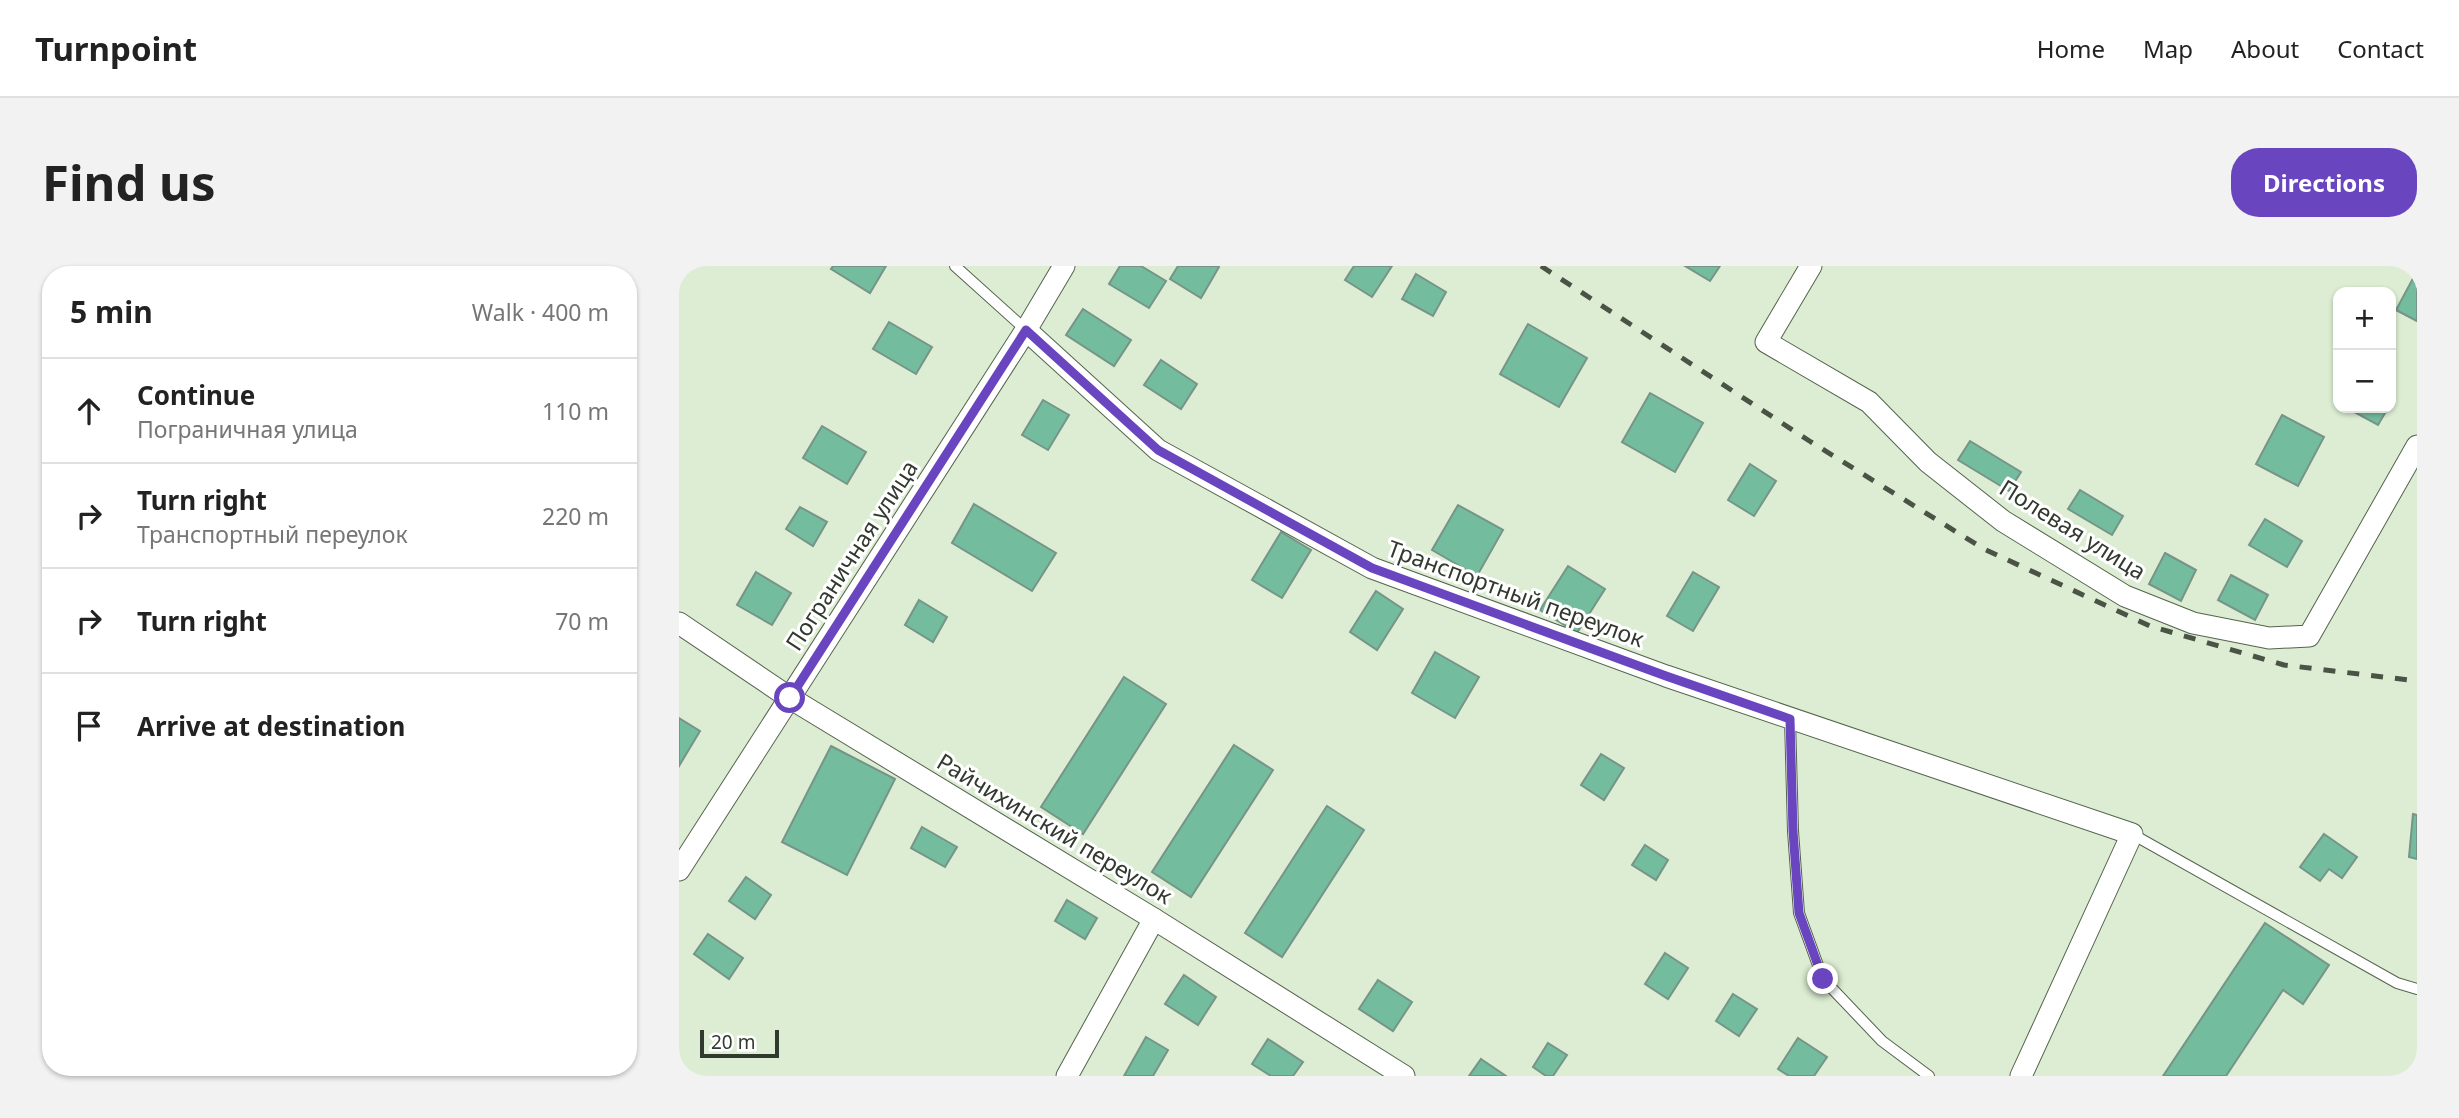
<!DOCTYPE html>
<meta charset="utf-8">
<style>
:root{--surface:#fff;--page:#f2f2f2;--text:#222;--muted:#767676;--line:#e0e0e0;--accent:#6946bf}
body{margin:0;font-family:"Noto Sans",sans-serif;background:var(--page);color:var(--text)}
.controls{position:absolute;right:21px;top:21px;display:grid;overflow:hidden;border-radius:14px;box-shadow:0 2px 5px #0004}
.controls button{width:63px;height:63px;display:grid;place-items:center;padding:0;border:0;border-bottom:2px solid var(--line);background:var(--surface);color:var(--text);font:35px sans-serif}
.scale{position:absolute;left:21px;bottom:18px;width:79px;box-sizing:border-box;padding-left:7px;border:4px solid #32392e;border-top:0;font-size:19px;line-height:24px;white-space:nowrap;color:#32392e;-webkit-text-stroke:5px #fff;paint-order:stroke}
.stop{position:absolute;width:21px;height:21px;margin:-16px;border:5px solid #6946bf;border-radius:50%;background:#fff}
.stop.end{background:#6946bf;border-color:#fff;box-shadow:0 2px 7px #0008}
.list{margin:0;padding:0;list-style:none}
h2{display:flex;justify-content:space-between;align-items:center;height:91px;margin:0;padding:0 28px;font-size:30px}
h2 small{font-size:23px;font-weight:400;color:var(--muted)}
.list li{display:grid;grid-template-columns:46px 1fr auto;gap:21px;align-items:center;box-sizing:border-box;height:105px;padding:0 28px;border-top:2px solid var(--line)}
.list b{display:block;font-size:26px;white-space:nowrap}
.list p{margin:0;font-size:23px;white-space:nowrap;color:var(--muted)}
.list em{font-size:23px;font-style:normal;color:var(--muted)}
.icon{flex:none;width:38px;height:38px;fill:none;stroke:currentColor;stroke-width:2;stroke-linecap:round;stroke-linejoin:round}
.map{position:relative;flex:none;width:1738px;height:810px;overflow:hidden;border-radius:28px}
header{display:flex;align-items:center;gap:42px;box-sizing:border-box;height:98px;padding:0 35px;background:var(--surface);border-bottom:2px solid var(--line)}
header strong{font-size:33px}
nav{display:flex;gap:38px;margin-inline-start:auto;font-size:24px}
.intro{display:flex;align-items:center;justify-content:space-between;box-sizing:border-box;height:168px;padding:0 42px}
h1{margin:0;font-size:49px}
.button{padding:18px 32px;border-radius:28px;background:var(--accent);color:#fff;font-size:24px;font-weight:700}
main{display:flex;gap:42px;padding:0 42px}
aside{flex:1;background:var(--surface);border-radius:28px;box-shadow:0 2px 5px #0004}
.map>svg:first-child{display:block}
.building{fill:#74bc9e;stroke:#769487;stroke-width:2}
.lines{fill:none;stroke-linecap:round;stroke-linejoin:round}
.lane-casing{stroke:#55644d;stroke-width:12}
.street-casing{stroke:#55644d;stroke-width:23}
.lane{stroke:#fff;stroke-width:10}
.street{stroke:#fff;stroke-width:21}
.rail{stroke:#4b5346;stroke-width:5;stroke-dasharray:12 12;stroke-linecap:butt}
.route{stroke:#6946bf;stroke-width:9}
.labels{text-anchor:middle;dominant-baseline:central;stroke-width:6;stroke-linejoin:round;paint-order:stroke}
.street-label{font-size:23px;fill:#32392e;stroke:#fff}
</style>
<header>
<strong>Turnpoint</strong>
<nav><a>Home</a><a>Map</a><a>About</a><a>Contact</a></nav>
</header>
<div class="intro"><h1>Find us</h1><a class="button">Directions</a></div>
<main>
<aside>
<h2>5 min<small>Walk · 400 m</small></h2>
<ul class="list">
<li><svg class="icon" aria-label="ahead" viewBox="0 0 24 24"><path d="M12 20V5M6 11l6-6 6 6"/></svg><div><b>Continue</b><p>Пограничная улица</p></div><em>110 m</em></li>
<li><svg class="icon" aria-label="right" viewBox="0 0 24 24"><path d="M7 20v-9h11M14 6l5 5-5 5"/></svg><div><b>Turn right</b><p>Транспортный переулок</p></div><em>220 m</em></li>
<li><svg class="icon" aria-label="right" viewBox="0 0 24 24"><path d="M7 20v-9h11M14 6l5 5-5 5"/></svg><div><b>Turn right</b></div><em>70 m</em></li>
<li><svg class="icon" aria-label="arrive" viewBox="0 0 24 24"><path d="M6 21V4h12l-3 4 3 4H6"/></svg><div><b>Arrive at destination</b></div></li>
</ul>
</aside>
<div class="map">
<svg width="1738" height="810" viewBox="0 0 1738 810">
<rect width="100%" height="100%" fill="#dcedd3"/>
<g class="building">
<path d="M154,0H207L191,27L152,3Z"/>
<path d="M441,0H462L487,15L470,42L430,18Z"/>
<path d="M499,0H539L540,1L522,32L491,13Z"/>
<path d="M675,0H713L693,31L666,14Z"/>
<path d="M1006,0H1041L1031,15Z"/>
<path d="M1738,5V55L1717,44Z"/>
<path d="M737,8L767,26L754,50L723,33Z"/>
<path d="M404,43L452,74L435,100L387,69Z"/>
<path d="M210,56L253,81L237,108L194,83Z"/>
<path d="M849,58L908,92L880,141L821,108Z"/>
<path d="M482,94L518,118L502,143L465,119Z"/>
<path d="M971,127L1024,157L996,206L943,176Z"/>
<path d="M364,134L390,149L369,184L343,169Z"/>
<path d="M1668,142H1709L1699,159Z"/>
<path d="M1603,149L1645,171L1619,220L1577,198Z"/>
<path d="M143,160L187,186L168,218L124,192Z"/>
<path d="M1291,175L1342,206L1330,225L1279,194Z"/>
<path d="M1071,198L1097,215L1075,250L1049,234Z"/>
<path d="M1401,224L1444,250L1433,269L1389,243Z"/>
<path d="M295,238L377,287L353,325L273,277Z"/>
<path d="M779,239L824,264L798,310L753,284Z"/>
<path d="M121,241L148,256L134,280L107,263Z"/>
<path d="M1586,253L1623,275L1608,301L1570,279Z"/>
<path d="M602,266L632,284L603,332L573,314Z"/>
<path d="M1486,287L1517,304L1502,335L1470,318Z"/>
<path d="M889,300L926,323L898,367L861,344Z"/>
<path d="M77,306L112,327L93,359L58,339Z"/>
<path d="M1014,306L1040,321L1014,365L988,350Z"/>
<path d="M1552,309L1589,329L1576,354L1539,334Z"/>
<path d="M697,325L724,343L698,384L671,366Z"/>
<path d="M240,334L268,351L254,376L226,359Z"/>
<path d="M756,386L800,411L776,452L733,427Z"/>
<path d="M445,411L487,438L404,568L362,541Z"/>
<path d="M0,452L21,465L0,500Z"/>
<path d="M555,479L594,504L512,631L473,606Z"/>
<path d="M152,480L216,513L168,609L103,576Z"/>
<path d="M922,488L945,502L925,534L902,519Z"/>
<path d="M648,540L685,564L603,691L566,667Z"/>
<path d="M1734,548L1738,549V593L1730,591Z"/>
<path d="M243,561L278,581L266,601L232,582Z"/>
<path d="M1645,568L1678,591L1663,612L1650,603L1641,615L1621,601Z"/>
<path d="M966,579L989,594L977,614L953,599Z"/>
<path d="M67,611L92,629L76,653L50,635Z"/>
<path d="M388,634L418,652L406,673L376,655Z"/>
<path d="M1586,657L1650,699L1624,738L1604,724L1547,810H1484Z"/>
<path d="M29,668L64,692L50,713L15,688Z"/>
<path d="M986,687L1009,702L989,733L966,718Z"/>
<path d="M505,709L537,731L519,759L486,738Z"/>
<path d="M699,714L733,736L714,765L680,743Z"/>
<path d="M1054,728L1078,743L1060,770L1037,755Z"/>
<path d="M467,771L489,784L474,810H445Z"/>
<path d="M1119,772L1148,791L1135,810H1110L1099,803Z"/>
<path d="M589,773L624,796L614,810H592L573,798Z"/>
<path d="M869,777L888,789L874,810H867L854,801Z"/>
<path d="M802,793L827,810H790Z"/>
</g>
<g class="lines">
<g class="lane-casing">
<g id="lane">
<path d="M276,0L347,64"/>
<path d="M1111,453L1114,565L1120,647L1144,713L1203,775L1250,810"/>
<path d="M1453,568L1718,717L1738,723"/>
</g>
</g>
<g class="street-casing">
<g id="street">
<path d="M1132,0L1087,76L1190,136L1249,196L1324,255L1446,330L1514,357L1590,372L1630,370L1738,180"/>
<path d="M347,64L479,184L693,302L987,410L1453,568L1342,810"/>
<path d="M0,357L111,432L475,653L725,810"/>
<path d="M0,604L347,64L385,0"/>
<path d="M388,810L475,653"/>
</g>
</g>
<use href="#lane" class="lane"/>
<use href="#street" class="street"/>
<path class="rail" d="M862,0L1132,176L1305,283L1471,360L1605,399L1738,415"/>
</g>
<g class="lines">
<path class="route" d="M111,432L347,64L479,184L693,302L987,410L1111,453L1114,565L1120,647L1144,713"/>
</g>
<g class="labels">
<g class="street-label">
<text transform="translate(1394 263) rotate(32)">Полевая улица</text>
<text transform="translate(172 289) rotate(-57)">Пограничная улица</text>
<text transform="translate(837 327) rotate(20)">Транспортный переулок</text>
<text transform="translate(376 562) rotate(31)">Райчихинский переулок</text>
</g>
</g>
</svg>
<div class="controls">
<button>+</button>
<button>−</button>
</div>
<div class="scale">20 m</div>
<div class="stop" style="left:111px;top:432px"></div>
<div class="stop end" style="left:1144px;top:713px"></div>
</div>
</main>
